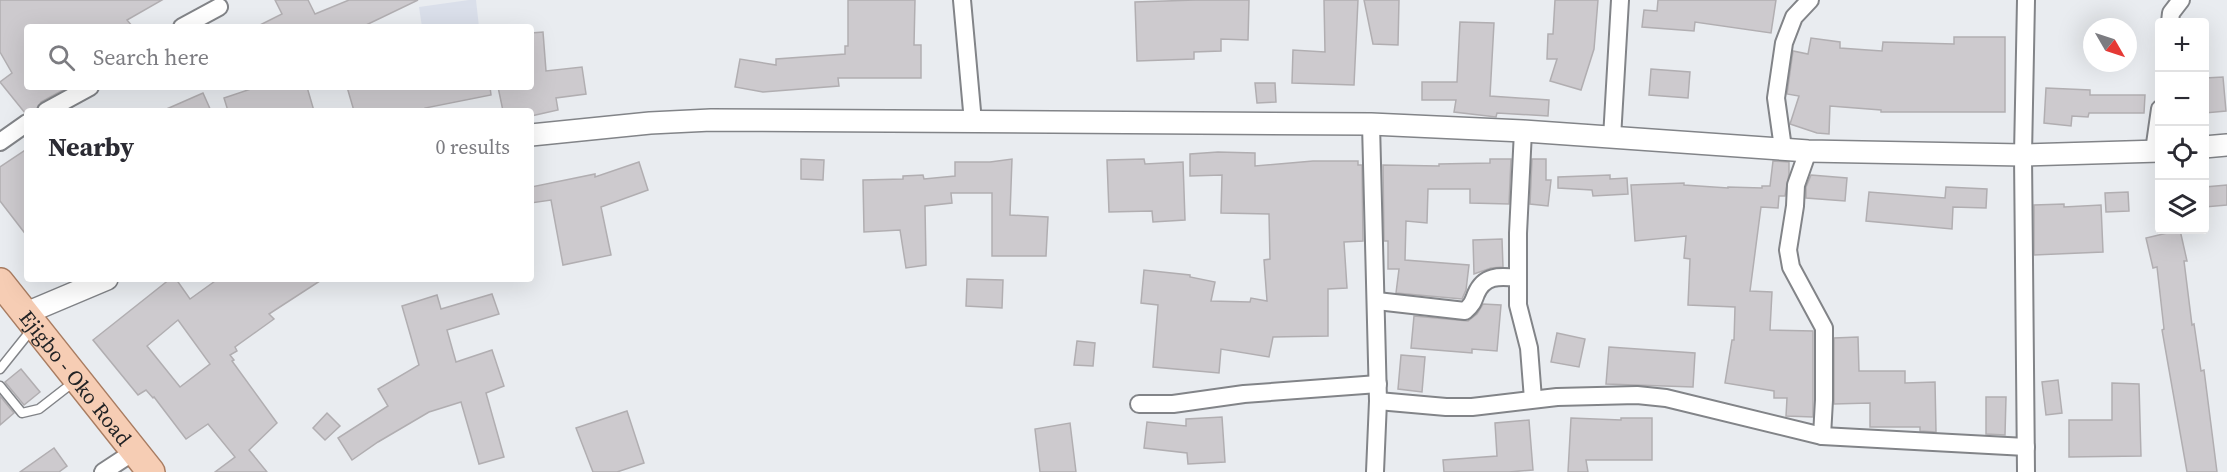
<!DOCTYPE html>
<meta charset="utf-8">
<style>
:root{--surface:#fff;--page:#f7f7f7;--text:#2b2b33;--muted:#7c7c81;--line:#e1e1e2}
body{margin:0;font-family:"Source Serif 4",serif;background:var(--page);color:var(--text)}
.controls{position:absolute;right:18px;top:18px;display:grid;overflow:hidden;border-radius:6px;box-shadow:0 6px 24px #0002}
.controls button{width:54px;height:54px;display:grid;place-items:center;padding:0;border:0;border-bottom:2px solid var(--line);background:var(--surface);color:var(--text);font:30px sans-serif}
.compass{position:absolute;left:2083px;top:18px;width:54px;height:54px;border-radius:50%;background:var(--surface);box-shadow:0 6px 24px #0002;rotate:129deg}
.list{margin:0;padding:0;list-style:none}
h2{display:flex;justify-content:space-between;align-items:center;height:78px;margin:0;padding:0 24px;font-size:26px}
h2 small{font-size:20px;font-weight:400;color:var(--muted)}
.icon{flex:none;width:33px;height:33px;fill:none;stroke:currentColor;stroke-width:2;stroke-linecap:round;stroke-linejoin:round}
.map{position:relative;flex:none;width:2227px;height:472px;overflow:hidden}
.search{position:absolute;background:var(--surface);box-shadow:0 6px 24px #0002;left:24px;top:24px;width:510px;height:66px;display:flex;align-items:center;gap:15px;box-sizing:border-box;padding:0 21px;border-radius:6px;color:var(--muted);font-size:22px}
.panel{position:absolute;background:var(--surface);box-shadow:0 6px 24px #0002;left:24px;top:108px;width:510px;height:174px;border-radius:6px}
.map>svg:first-child{display:block}
.built{fill:#dadfea}
.building{fill:#cdcace;stroke:#b1aeb1;stroke-width:1.5;fill-rule:evenodd}
.lines{fill:none;stroke-linecap:round;stroke-linejoin:round}
.service-casing{stroke:#828488;stroke-width:11}
.minor-casing{stroke:#828488;stroke-width:20}
.tertiary-casing{stroke:#828488;stroke-width:24}
.primary-casing{stroke:#a87c61;stroke-width:30}
.service{stroke:#fff;stroke-width:8}
.minor{stroke:#fff;stroke-width:16}
.tertiary{stroke:#fff;stroke-width:21}
.primary{stroke:#f6cdb4;stroke-width:27}
.labels{text-anchor:middle;dominant-baseline:central;stroke-width:5;stroke-linejoin:round;paint-order:stroke}
.street-label{font-size:21px;fill:#222325;stroke:#e9ecf0}
</style>
<div class="map">
<svg width="2227" height="472" viewBox="0 0 2227 472">
<rect width="100%" height="100%" fill="#e9ecf0"/>
<path class="built" d="M469,0H476L479,27H422L419,7Z"/>
<g class="building">
<path d="M0,0H162L127,20L133,27H27V87H64L65,89L41,102L36,111L25,113L0,82L12,73L0,52Z"/>
<path d="M275,0H308L315,14L349,0H418L362,27H256L282,14Z"/>
<path d="M848,0H915L914,45H921V78H838L839,86L763,92L735,87L740,59L776,65V59L845,54V46H848Z"/>
<path d="M1195,0H1249L1248,40L1221,39V51L1194,52V59L1137,61L1135,2Z"/>
<path d="M1324,0H1358L1354,85L1292,83L1293,50L1325,52Z"/>
<path d="M1364,0H1399L1398,45L1373,44Z"/>
<path d="M1555,0H1598L1594,49L1581,90L1550,81L1557,59H1547L1548,34H1553Z"/>
<path d="M1658,0H1776L1771,33L1695,22L1694,31L1642,27L1644,10L1657,11Z"/>
<path d="M1460,22L1494,23L1490,96L1549,100L1548,116L1497,113L1496,117L1454,112L1456,100H1422V82H1457Z"/>
<path d="M543,32L546,71L582,67L586,94L556,98L558,110L531,116V111H503L498,87H531V33Z"/>
<path d="M1954,37H2005V112H1881V110L1830,106L1829,134L1817,133L1790,124L1799,96L1787,94L1793,51L1808,54L1811,38L1840,42V48L1882,51L1883,42L1954,44Z"/>
<path d="M1651,69L1690,72L1688,98L1649,95Z"/>
<path d="M2223,77L2226,111L2205,113V78Z"/>
<path d="M1255,83H1275L1276,102L1257,103Z"/>
<path d="M257,87H307L314,111H228L224,98Z"/>
<path d="M347,87H490L491,95L425,108V111H354Z"/>
<path d="M2046,88L2090,90V95H2145L2144,113H2089L2088,117L2072,116L2071,126L2044,123Z"/>
<path d="M203,93L211,111H162Z"/>
<path d="M27,149V236L0,201V167Z"/>
<path d="M1218,152L1255,153V166L1313,161H1358V165H1362L1363,241L1344,242L1347,288L1328,289V336L1273,337L1269,357L1221,349L1219,373L1153,367L1158,305L1141,303L1144,270L1190,275V277L1215,282L1211,301L1250,302L1251,298L1267,301L1264,260L1270,259L1269,214L1221,213L1222,175L1190,176V154Z"/>
<path d="M801,159L824,160L823,180L801,179Z"/>
<path d="M1012,159L1010,215L1048,217L1046,256H992V193H951L952,203L925,206L926,265L906,268L900,230L864,232L863,180L903,179V176L923,175L924,179L955,176V162H990Z"/>
<path d="M1144,159L1145,164L1183,162L1185,220L1153,222L1152,211L1109,212L1107,160Z"/>
<path d="M1490,159H1511L1509,204L1470,203V189H1428L1427,223L1406,221L1405,260L1469,265L1466,290L1462,299L1396,293L1399,269H1388V241H1384L1383,165L1439,166V164L1490,163Z"/>
<path d="M1532,159H1546V180H1551L1548,206L1530,204Z"/>
<path d="M1773,161L1789,162V174L1785,196H1779L1778,208L1761,207L1750,291L1772,292L1770,330L1813,331V417L1786,416L1787,398H1774V391L1725,383L1732,340H1734L1735,307L1688,305L1690,259L1684,258L1686,236L1635,241L1631,185L1684,183V185L1728,188V187L1762,188V186H1770Z"/>
<path d="M639,162L648,190L601,207L611,255L563,265L551,200L531,203V187L595,174V177Z"/>
<path d="M1610,175V179L1627,178L1628,194L1593,196L1592,190L1558,188V177Z"/>
<path d="M1811,175L1847,178L1845,201L1806,198V187Z"/>
<path d="M2227,185V205L2205,207V187Z"/>
<path d="M1946,187L1987,189L1986,208L1953,207L1952,229L1866,221L1869,192L1945,198Z"/>
<path d="M2128,192L2129,211L2106,212L2105,193Z"/>
<path d="M2064,204V207L2101,205L2103,252L2034,255V205Z"/>
<path d="M2180,230L2187,261H2184L2192,325L2194,324L2201,371L2204,370L2217,472H2187L2162,330L2164,329L2157,267L2153,268L2146,238Z"/>
<path d="M1502,239L1503,267L1491,268L1474,274L1473,240Z"/>
<path d="M170,279H176L190,299L218,279H323L269,314L274,319L235,347L237,351L230,355L234,360L232,361L277,423L249,450L267,472H215L235,457L208,424L186,439L154,397L153,398L146,390L138,395L93,340ZM178,320L210,364L180,387L147,346Z"/>
<path d="M967,279L1003,280L1002,308L966,306Z"/>
<path d="M492,294L499,314L447,330L456,362L492,350L504,386L486,393L504,457L479,464L461,402L429,412L378,442L352,460L338,438L388,406L378,389L419,365L402,306L437,295L441,309Z"/>
<path d="M1483,304L1501,305L1497,351L1472,349V353L1411,348L1414,316L1468,321L1477,314Z"/>
<path d="M1557,333L1585,339L1579,367L1551,362Z"/>
<path d="M1858,337L1859,371H1905V383L1935,382L1936,432L1920,431V427H1870V403L1834,404V338Z"/>
<path d="M1077,341L1095,343L1093,366L1074,365Z"/>
<path d="M1609,347L1695,353L1693,387L1606,384Z"/>
<path d="M1401,355L1425,357L1422,392L1398,389Z"/>
<path d="M21,369L40,392L24,405L5,382Z"/>
<path d="M2058,380L2062,413L2046,415L2042,382Z"/>
<path d="M2112,383L2139,384L2141,456L2069,457V420H2112Z"/>
<path d="M0,396L14,413L0,425Z"/>
<path d="M1986,397H2006L2005,435L1986,434Z"/>
<path d="M627,411L644,463L617,472H593L576,428Z"/>
<path d="M327,413L340,426L325,440L313,428Z"/>
<path d="M1222,417L1225,462L1188,464L1187,453L1144,448L1147,422L1186,426V419Z"/>
<path d="M1571,418L1621,420V418H1652V460H1586L1588,472H1568Z"/>
<path d="M1529,420L1533,470L1509,472H1444L1443,460L1497,456L1495,423Z"/>
<path d="M1070,423L1076,472H1040L1035,429Z"/>
<path d="M54,448L67,466L59,472H20Z"/>
</g>
<g class="lines">
<g class="service-casing">
<g id="service">
<path d="M0,369L32,329"/>
<path d="M0,386L22,413L39,409L75,381"/>
</g>
</g>
<g class="minor-casing">
<g id="minor">
<path d="M962,0L973,122"/>
<path d="M2026,0L2023,155L2026,472"/>
<path d="M2170,22L2171,13L2181,0"/>
<path d="M182,27L219,7"/>
<path d="M46,111L90,87"/>
<path d="M1371,124L1378,401L1375,472"/>
<path d="M1523,131L1518,233V305L1529,348L1533,399"/>
<path d="M1612,138L1620,0"/>
<path d="M0,142L27,123"/>
<path d="M1783,148L1776,98L1784,43L1794,17L1810,0"/>
<path d="M1808,151L1796,185L1795,206L1788,250L1791,267L1824,328V400L1822,436"/>
<path d="M2154,151L2160,109"/>
<path d="M1377,301L1465,311C1472,305 1473,302 1476,294C1484,275 1499,276 1518,278"/>
<path d="M1378,401L1446,407H1472L1557,397L1637,395L1666,398L1822,436L2026,447"/>
<path d="M1139,404H1173L1244,394L1378,384"/>
<path d="M103,472L135,451"/>
</g>
</g>
<g class="tertiary-casing">
<g id="tertiary">
<path d="M531,135L650,123L711,120L1371,124L1523,131L1808,151L2023,155L2160,151"/>
<path d="M2204,147L2227,145"/>
<path d="M24,314L107,279"/>
</g>
</g>
<g class="primary-casing">
<g id="primary">
<path id="s1" d="M0,282L151,472"/>
</g>
</g>
<use href="#service" class="service"/>
<use href="#minor" class="minor"/>
<use href="#tertiary" class="tertiary"/>
<use href="#primary" class="primary"/>
</g>
<g class="labels">
<g class="street-label">
<text stroke="none"><textPath href="#s1" startOffset="122">Ejigbo - Oko Road</textPath></text>
</g>
</g>
</svg>
<div class="controls">
<button>+</button>
<button>−</button>
<button><svg class="icon" aria-label="locate" viewBox="0 0 24 24"><circle cx="12" cy="12" r="6"/><path d="M12 2v4M12 18v4M2 12h4M18 12h4"/></svg></button>
<button><svg class="icon" aria-label="layers" viewBox="0 0 24 24"><path d="M12 4l9 5-9 5-9-5zM3 14l9 5 9-5"/></svg></button>
</div>
<svg class="compass" viewBox="-18 -18 36 36"><path d="M0-13l5 13h-10z" fill="#e53935"/><path d="M0 13l5-13h-10z" fill="#7c7c81"/></svg>
<div class="search"><svg class="icon" aria-label="search" viewBox="0 0 24 24"><circle cx="10" cy="10" r="6"/><path d="M15 15l6 6"/></svg>Search here</div>
<section class="panel">
<h2>Nearby<small>0 results</small></h2>
<ul class="list">
</ul>
</section>
</div>
